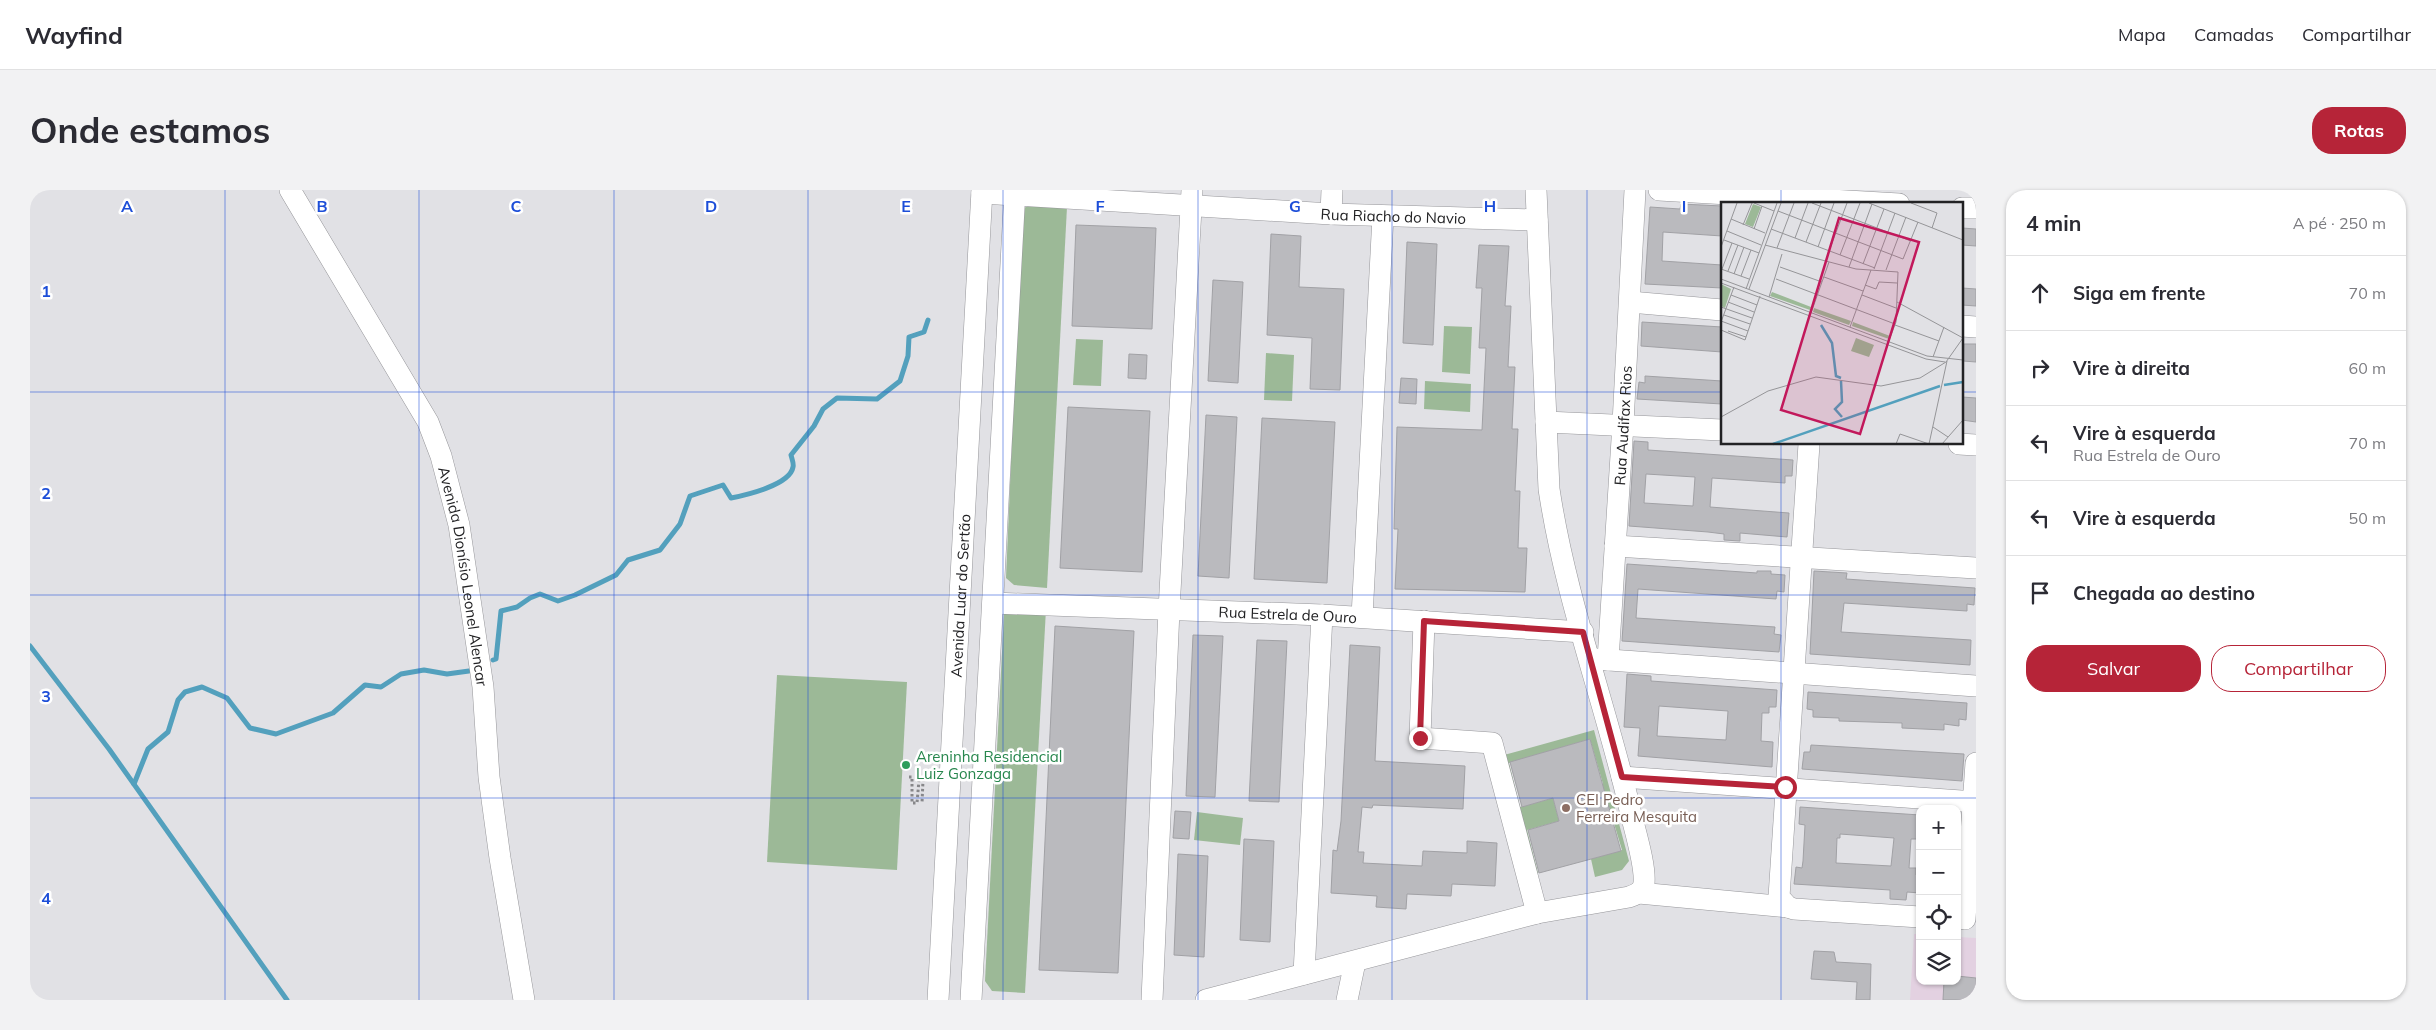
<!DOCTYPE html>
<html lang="pt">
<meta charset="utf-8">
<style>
:root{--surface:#fff;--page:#f2f2f3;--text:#2b2b33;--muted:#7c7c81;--line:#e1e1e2;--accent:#b62438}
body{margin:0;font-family:Mulish,sans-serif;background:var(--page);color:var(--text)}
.controls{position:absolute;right:15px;bottom:15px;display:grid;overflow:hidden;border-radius:10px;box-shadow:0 1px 4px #0004}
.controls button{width:45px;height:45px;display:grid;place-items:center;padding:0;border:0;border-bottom:1px solid var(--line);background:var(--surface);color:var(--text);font:25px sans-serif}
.stop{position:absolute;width:15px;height:15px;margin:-11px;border:4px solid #b62438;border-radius:50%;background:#fff}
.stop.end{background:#b62438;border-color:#fff;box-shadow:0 1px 5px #0008}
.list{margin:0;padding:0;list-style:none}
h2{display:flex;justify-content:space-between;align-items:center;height:65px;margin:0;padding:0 20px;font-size:21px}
h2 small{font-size:16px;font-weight:400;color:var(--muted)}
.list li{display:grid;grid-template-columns:32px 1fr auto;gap:15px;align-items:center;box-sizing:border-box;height:75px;padding:0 20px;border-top:1px solid var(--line)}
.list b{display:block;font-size:19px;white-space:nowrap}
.list p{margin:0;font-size:16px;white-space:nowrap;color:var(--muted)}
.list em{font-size:16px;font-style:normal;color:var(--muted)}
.actions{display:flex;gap:10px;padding:15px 20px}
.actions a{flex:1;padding:11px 0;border:1px solid var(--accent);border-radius:20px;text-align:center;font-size:18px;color:var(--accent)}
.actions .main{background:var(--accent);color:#fff}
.icon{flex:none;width:28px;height:28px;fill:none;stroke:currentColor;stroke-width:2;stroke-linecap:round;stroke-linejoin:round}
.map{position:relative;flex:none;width:1946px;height:810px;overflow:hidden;border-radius:20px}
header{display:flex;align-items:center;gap:30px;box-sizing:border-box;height:70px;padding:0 25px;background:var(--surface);border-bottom:1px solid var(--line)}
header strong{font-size:24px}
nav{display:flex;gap:28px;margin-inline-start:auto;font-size:18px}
.intro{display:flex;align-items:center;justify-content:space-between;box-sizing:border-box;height:120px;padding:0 30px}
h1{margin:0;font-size:35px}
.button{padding:12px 22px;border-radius:20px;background:var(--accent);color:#fff;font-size:18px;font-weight:700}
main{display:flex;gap:30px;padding:0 30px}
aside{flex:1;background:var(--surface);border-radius:20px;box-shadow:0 1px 4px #0004}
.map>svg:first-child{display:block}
.education{fill:#e3d1e1}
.green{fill:#9cb997}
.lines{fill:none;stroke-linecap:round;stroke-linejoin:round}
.stream{stroke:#53a0bd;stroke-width:5}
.building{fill:#bababe;stroke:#a1a1a5;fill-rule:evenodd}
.minor-casing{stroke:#96969a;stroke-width:22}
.path{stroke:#87878a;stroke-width:3;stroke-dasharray:2.5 2.5;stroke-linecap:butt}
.minor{stroke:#fff;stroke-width:21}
.route{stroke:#b62438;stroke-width:6}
.grid{fill:none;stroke:#1d4ed8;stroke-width:1;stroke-opacity:0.55}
.leisure-dot{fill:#2e9e5b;stroke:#fff;stroke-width:2}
.education-dot{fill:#8d6e63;stroke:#fff;stroke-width:2}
.labels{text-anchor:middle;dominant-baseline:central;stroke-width:5;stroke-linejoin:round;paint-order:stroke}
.street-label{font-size:15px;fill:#222224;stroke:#fff}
.leisure-label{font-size:15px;fill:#27864d;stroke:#fff;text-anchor:start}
.education-label{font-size:15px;fill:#785e54;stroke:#fff;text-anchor:start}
.inset-river{fill:none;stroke:#53a0bd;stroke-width:2.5}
.inset-road{fill:none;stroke:#959598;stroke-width:1}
.view{fill:#c2185b;fill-opacity:0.15;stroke:#c2185b;stroke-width:2.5}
.inset-edge{fill:none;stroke:#222224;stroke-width:2.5}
.grid-label{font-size:16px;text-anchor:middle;font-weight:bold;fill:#1d4ed8;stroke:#fff;stroke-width:5;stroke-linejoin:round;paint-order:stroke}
</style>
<header>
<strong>Wayfind</strong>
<nav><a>Mapa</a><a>Camadas</a><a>Compartilhar</a></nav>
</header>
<div class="intro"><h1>Onde estamos</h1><a class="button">Rotas</a></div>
<main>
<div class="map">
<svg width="1946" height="810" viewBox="0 0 1946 810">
<rect width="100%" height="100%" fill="#e1e1e5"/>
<path class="education" d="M1884,744H1890V791H1927V747L1946,748V810H1880Z"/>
<g class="green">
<path d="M1000,15L1037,17L1017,398L984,395L976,388L992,19Z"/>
<path d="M1414,136L1442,137L1440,184L1412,182Z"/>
<path d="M1046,149L1073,150L1071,196L1043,195Z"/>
<path d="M1236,163L1264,165L1262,211L1234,210Z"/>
<path d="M1395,191L1441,194L1440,222L1394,219Z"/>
<path d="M1016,419L995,803L962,801L955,791L974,424Z"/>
<path d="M747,485L877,492L867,680L737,672Z"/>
<path d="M1564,540L1599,671L1592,680L1565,687L1561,669L1592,660L1579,617L1548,625L1542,603L1573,594L1560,549L1479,573L1490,617L1523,608L1529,631L1497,640L1508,683L1505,684L1474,565Z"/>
<path d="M1167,622L1213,628L1210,655L1164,650Z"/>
</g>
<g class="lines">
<g class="stream">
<path d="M0,456L79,559L257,810"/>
<path d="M463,470L466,469L471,421L487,417L500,408L510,404L528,411L545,405L586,385L598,370L630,360L650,334L660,306L693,295L701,308C716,305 760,295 763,277C764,274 762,269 761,265L784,236L793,219L807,208L847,209L870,191L878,166L879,147L894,142L898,130"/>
<path d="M104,594L118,559L138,542L148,510L155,502L172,497L197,508L220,538L246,544L303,523L335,495L351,497L371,484L394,480L417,484L439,481"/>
</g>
</g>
<g class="building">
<path d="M1651,14L1692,16V46L1633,42L1632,71L1692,75V98L1615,94L1620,17L1650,19Z"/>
<path d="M1046,35L1126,38L1122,139L1042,136Z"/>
<path d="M1932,38L1946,39V56L1932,55Z"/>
<path d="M1241,44L1271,46L1269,97L1314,99L1310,200L1280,199L1282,148L1237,145Z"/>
<path d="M1377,52L1407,54L1403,155L1373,153Z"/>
<path d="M1449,55L1479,56L1475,116H1481L1478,177H1485L1482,239H1488L1485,301H1490L1488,358H1497L1495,402L1365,399L1368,339H1364L1367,237L1452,240L1456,158H1449L1452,98H1446Z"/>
<path d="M1183,90L1213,92L1208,193L1178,191Z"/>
<path d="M1932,98L1946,99V116L1932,115Z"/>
<path d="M1612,132L1692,137V162L1611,156Z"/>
<path d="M1934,154H1946V172L1933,171Z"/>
<path d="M1099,164L1117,165L1116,189L1098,188Z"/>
<path d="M1615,186L1692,191V214L1607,209L1609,192L1615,193Z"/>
<path d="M1371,188L1387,189L1386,214L1369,213Z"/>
<path d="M1932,207L1946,208V232L1932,230Z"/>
<path d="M1038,217L1120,221L1112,382L1030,378Z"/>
<path d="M1176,225L1207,227L1199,388L1168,386Z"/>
<path d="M1232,228L1305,232L1297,393L1224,389Z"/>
<path d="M1604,251L1618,252V260L1763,270L1762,286H1755V293L1682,288L1680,317L1759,323L1757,347L1710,343V351L1694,350V344L1678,342L1599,336ZM1616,284L1665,287L1663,316L1614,313Z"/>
<path d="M1597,374L1727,383V381H1741V384L1755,385L1754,402L1747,401L1746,409L1608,399L1606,428L1745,437L1744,444L1751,445L1749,462L1592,451Z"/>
<path d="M1784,381L1817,383L1816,389L1945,398L1944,415L1937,414V421L1814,413L1811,442L1941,450L1940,475L1780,464Z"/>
<path d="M1025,436L1104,441L1088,783L1009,780Z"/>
<path d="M1163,445L1193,446L1185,607L1156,606Z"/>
<path d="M1227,450L1257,451L1249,612L1219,611Z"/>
<path d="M1320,455L1350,457L1345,571L1435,576L1433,619L1343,615L1342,618L1332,617L1328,662H1334L1333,673L1392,676L1393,661L1437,663V651L1467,653L1465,696L1422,694L1421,706L1377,704L1376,719L1346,717L1347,706L1301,703L1303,660L1307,661L1311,631Z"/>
<path d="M1597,484L1621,486V491L1747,500L1746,517H1739V523H1732L1731,551L1743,552L1742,577L1608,566L1610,538L1594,537ZM1629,516L1698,521L1696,550L1627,546Z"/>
<path d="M1778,502L1937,513L1936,530L1929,529V536L1914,534V540L1872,538V533L1809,531V528L1783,527V520L1777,519Z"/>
<path d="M1560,549L1591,661L1509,683L1498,640L1529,631L1523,608L1492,617L1480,572Z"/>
<path d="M1781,555L1934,564L1932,591L1772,579L1774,562H1780Z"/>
<path d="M1770,617L1890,625V642L1888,649H1881L1879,678H1886V685H1890V703L1877,702L1876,710L1860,709V700L1764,694L1766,677L1772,678L1773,671L1775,635L1769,634ZM1810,644L1864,648L1861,676L1806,673L1807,648H1810Z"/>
<path d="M1145,621L1161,622L1159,649L1143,648Z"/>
<path d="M1214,649L1244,651L1240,752L1210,750Z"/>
<path d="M1148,664L1178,666L1174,767L1144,765Z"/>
<path d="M1784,761L1804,762L1806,772L1841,774L1840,810H1826L1827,792L1781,789Z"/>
<path d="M1927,786L1946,788V810H1913L1914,791H1927Z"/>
</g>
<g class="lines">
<g class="minor-casing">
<g id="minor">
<path id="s1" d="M260,0L398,232L411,266L429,335L453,497L459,587L470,668L494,810"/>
<path d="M1629,0L1869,14"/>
<path id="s2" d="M952,3L1301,24L1507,30"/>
<path d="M1932,18H1946"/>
<path d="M1301,24L1302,0"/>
<path d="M1600,112L1692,120"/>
<path d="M1932,136L1946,137"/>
<path d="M1516,232L1692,240"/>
<path d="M1779,254L1749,707L1758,717L1764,719L1890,727"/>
<path d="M1929,254L1946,255"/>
<path d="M1585,356L1946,378"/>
<path id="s3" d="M963,413L1292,425L1553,442"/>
<path d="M1332,427L1353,26"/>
<path d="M1394,431L1390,548L1462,553L1507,723"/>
<path d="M1565,469L1946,496"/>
<path id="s4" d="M1578,470L1593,234L1605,0"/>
<path d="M1592,587L1946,612"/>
<path d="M1609,703L1758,717"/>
<path d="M1935,729L1946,573"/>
<path d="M1274,784L1292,425"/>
<path id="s5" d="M908,810L952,0"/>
<path d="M941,810L985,0"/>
<path d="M1122,810L1139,420L1162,0"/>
<path d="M1176,810L1507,723L1599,707C1607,704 1613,702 1614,693C1616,673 1602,632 1598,611C1573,507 1535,406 1519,299L1506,0"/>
<path d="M1317,810L1325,772"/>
</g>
</g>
<path class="path" d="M879,587H882V613H887L889,590H893L892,613"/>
<use href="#minor" class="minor"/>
</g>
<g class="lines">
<path class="route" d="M1390,548L1394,431L1553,442L1592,587L1755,597"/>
</g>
<path class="grid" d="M195,0V810M389,0V810M584,0V810M778,0V810M973,0V810M1168,0V810M1362,0V810M1557,0V810M1751,0V14M0,202H1692M1932,202H1946M1751,254V810M0,405H1946M0,608H1946"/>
<circle class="leisure-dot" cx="876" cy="575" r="5"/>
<circle class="education-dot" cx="1536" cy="618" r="5"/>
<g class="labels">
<g class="street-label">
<text stroke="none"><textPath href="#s2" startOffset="412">Rua Riacho do Navio</textPath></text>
<text stroke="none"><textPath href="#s4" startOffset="235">Rua Audifax Rios</textPath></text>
<text stroke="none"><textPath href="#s1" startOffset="429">Avenida Dionísio Leonel Alencar</textPath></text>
<text stroke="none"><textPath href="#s5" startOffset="405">Avenida Luar do Sertão</textPath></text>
<text stroke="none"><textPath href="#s3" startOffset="295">Rua Estrela de Ouro</textPath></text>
</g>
<g class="leisure-label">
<text x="886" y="566">Areninha Residencial<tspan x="886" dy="17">Luiz Gonzaga</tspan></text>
</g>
<g class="education-label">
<text x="1546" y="609">CEI Pedro<tspan x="1546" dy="17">Ferreira Mesquita</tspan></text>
</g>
</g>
<g transform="translate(1691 12)">
<rect width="242" height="242" fill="#e1e1e5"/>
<path d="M32,2L40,5L32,25L24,22ZM0,82L10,87L4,106L0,104ZM51,90L90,105L89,108L49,94ZM93,106L130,119L128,123L92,110ZM132,120L169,134L168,137L131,124ZM135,136L153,143L148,155L130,149Z" fill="#9cb997"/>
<path class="inset-river" d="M100,123L111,141L115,174L120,176M120,179L121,200L114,207L121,215M223,183L242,180M52,242L219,184"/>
<path class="inset-road" d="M33,1L53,9M91,1L190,39M148,1L242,38M190,1L216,11L211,26M57,9L182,57L197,20M10,17L44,31M22,23L31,1M33,27L41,4M50,27L154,66M6,29L40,43M74,36L87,1M3,38L38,51M85,40L100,1M44,43L135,67L177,70L175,120L167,141M0,45L16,1M97,45L113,1M56,46L73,1M108,49L126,1M119,53L139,1M142,62L163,7M59,65L101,80M128,65L151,2M0,67L28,77M1,67L11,41M153,67L174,11M165,68L185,15M7,69L17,43M13,72L23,45M20,74L30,48M103,75L142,89M0,77L206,154L242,158M55,77L174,122M0,81L205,157L224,160M144,83L155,87L158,80L176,81M25,87L56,1M28,87L60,1M10,93L36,103M141,93L175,106M48,95L61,52M7,100L33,110M176,100L242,136M0,105L31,116M90,111L108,60M3,113L29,122M0,119L27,129M0,120L13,85M174,123L218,139M129,125L150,68M0,128L24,138L39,94M7,129L25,135M212,155L223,125M0,215L47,189L95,175L160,184L199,176L225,160L242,136M212,225L227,235M175,242L179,232L208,242M208,242L226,159M221,242L242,218"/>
<path class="view" d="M118,16L198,40L139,232L60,208Z"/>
<rect width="242" height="242" class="inset-edge"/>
</g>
<g class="grid-label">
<text x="97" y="22">A</text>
<text x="292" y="22">B</text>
<text x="486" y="22">C</text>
<text x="681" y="22">D</text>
<text x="876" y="22">E</text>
<text x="1070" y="22">F</text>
<text x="1265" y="22">G</text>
<text x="1460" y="22">H</text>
<text x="1654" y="22">I</text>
<text x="16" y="107">1</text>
<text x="16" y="309">2</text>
<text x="16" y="512">3</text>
<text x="16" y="714">4</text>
</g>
</svg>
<div class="controls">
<button>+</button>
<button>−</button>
<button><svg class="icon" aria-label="locate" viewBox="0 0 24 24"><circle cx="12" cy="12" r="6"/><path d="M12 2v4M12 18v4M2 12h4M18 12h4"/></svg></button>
<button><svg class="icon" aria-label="layers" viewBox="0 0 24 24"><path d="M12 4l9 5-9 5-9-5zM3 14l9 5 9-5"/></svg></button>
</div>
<div class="stop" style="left:1755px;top:597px"></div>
<div class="stop end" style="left:1390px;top:548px"></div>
</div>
<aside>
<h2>4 min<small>A pé · 250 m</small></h2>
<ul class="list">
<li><svg class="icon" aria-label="ahead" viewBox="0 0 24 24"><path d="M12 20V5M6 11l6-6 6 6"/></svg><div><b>Siga em frente</b></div><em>70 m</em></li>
<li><svg class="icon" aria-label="right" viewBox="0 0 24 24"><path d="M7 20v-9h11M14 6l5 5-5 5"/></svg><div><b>Vire à direita</b></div><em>60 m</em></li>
<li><svg class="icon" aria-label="left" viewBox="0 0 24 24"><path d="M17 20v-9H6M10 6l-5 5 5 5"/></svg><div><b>Vire à esquerda</b><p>Rua Estrela de Ouro</p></div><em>70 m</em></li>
<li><svg class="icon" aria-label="left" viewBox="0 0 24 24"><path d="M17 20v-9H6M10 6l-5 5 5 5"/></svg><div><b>Vire à esquerda</b></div><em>50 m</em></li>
<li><svg class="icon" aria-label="arrive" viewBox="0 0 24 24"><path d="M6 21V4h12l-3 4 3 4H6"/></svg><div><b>Chegada ao destino</b></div></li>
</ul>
<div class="actions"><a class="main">Salvar</a><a>Compartilhar</a></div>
</aside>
</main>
